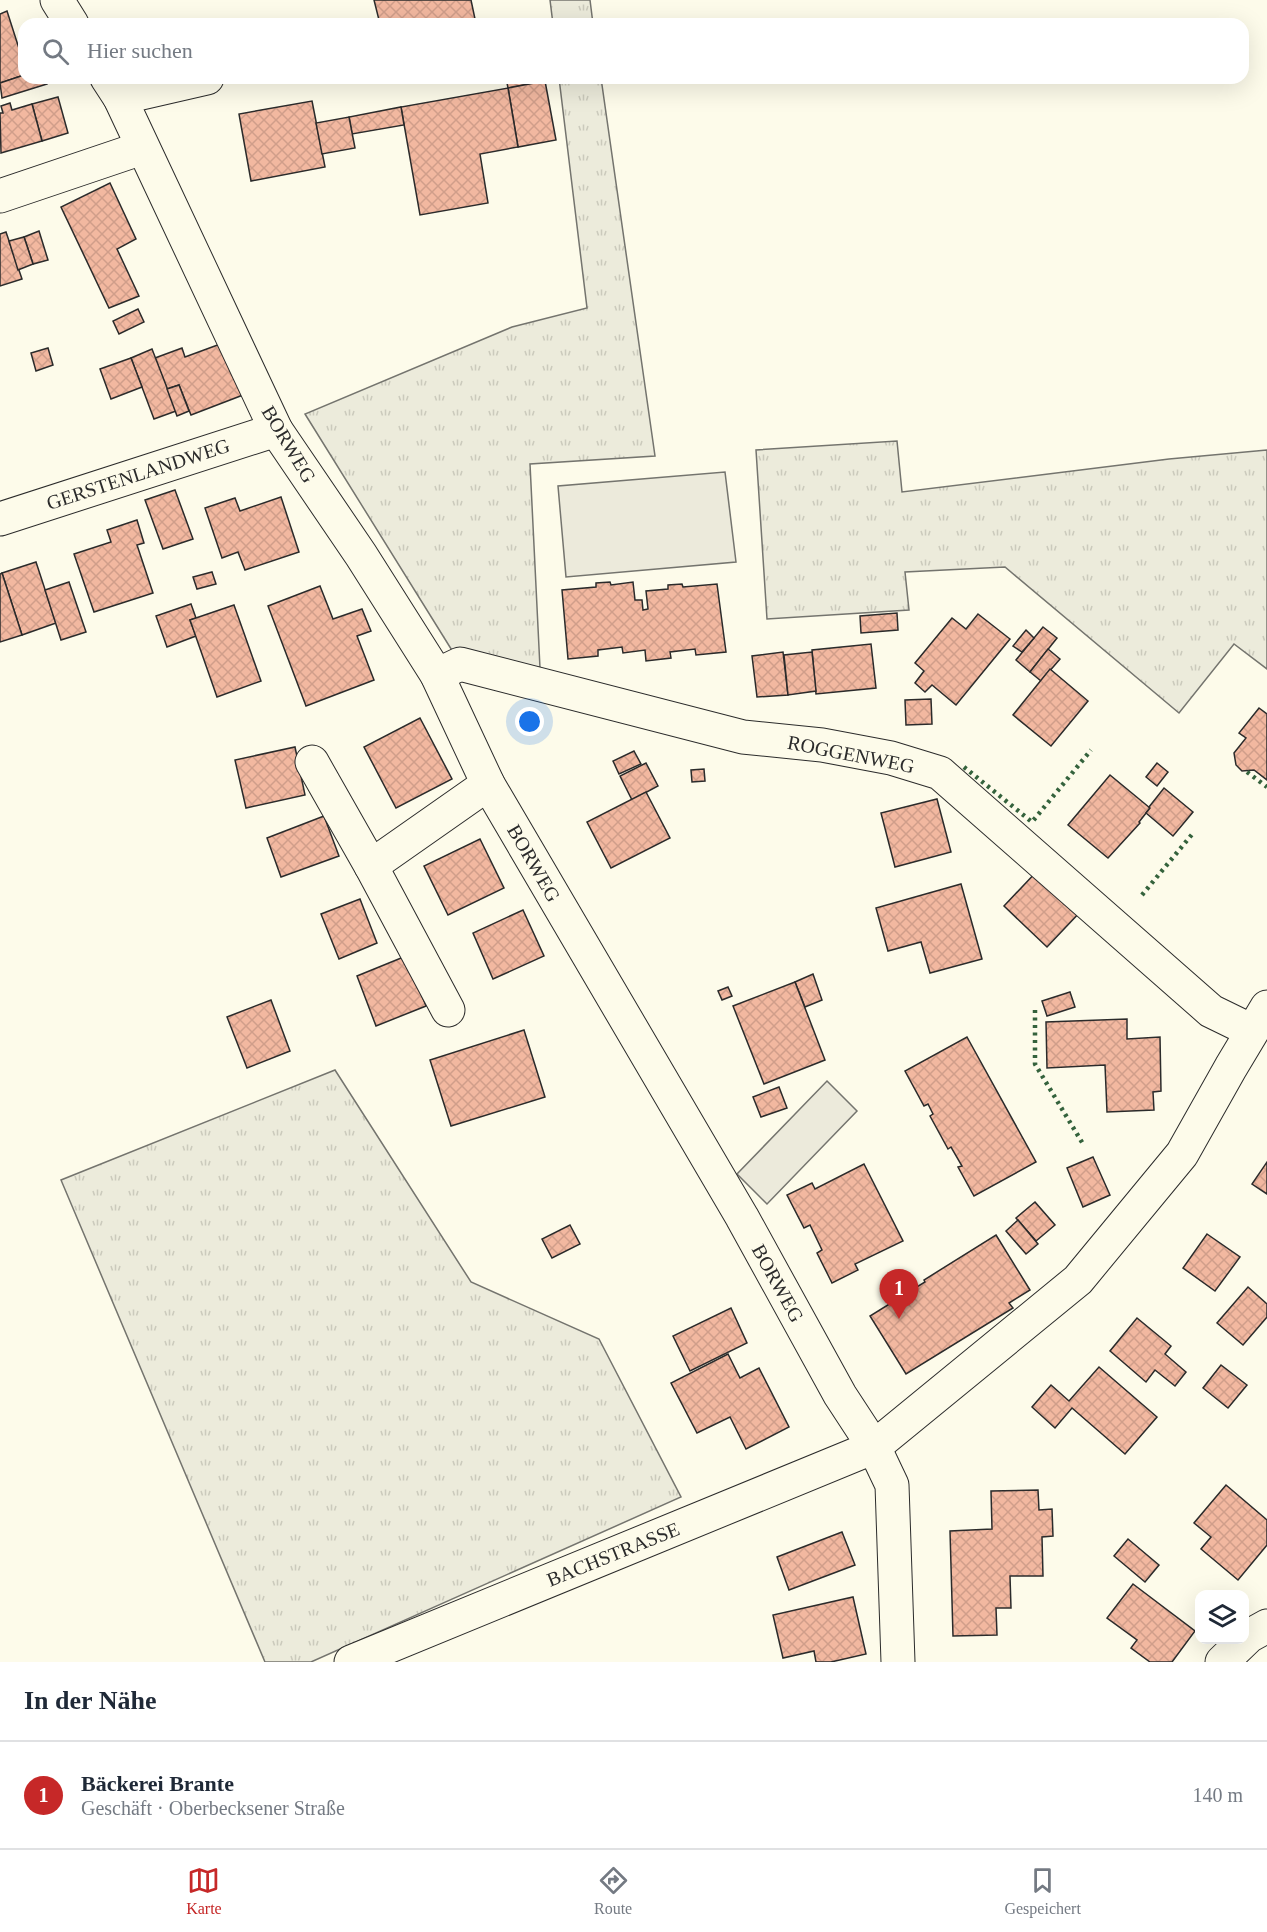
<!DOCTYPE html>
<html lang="de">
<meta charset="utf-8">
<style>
:root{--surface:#fff;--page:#f6f6f7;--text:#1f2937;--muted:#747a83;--line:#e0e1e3;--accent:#c62828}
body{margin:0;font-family:"Times New Roman",serif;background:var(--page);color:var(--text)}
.controls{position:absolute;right:18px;bottom:18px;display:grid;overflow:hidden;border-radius:12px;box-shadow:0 6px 24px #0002}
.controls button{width:54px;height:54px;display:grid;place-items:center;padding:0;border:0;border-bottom:2px solid var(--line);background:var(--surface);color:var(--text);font:30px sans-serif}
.you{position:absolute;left:530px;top:722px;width:21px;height:21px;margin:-15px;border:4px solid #fff;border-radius:50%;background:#1a73e8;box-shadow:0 0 0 9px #1a73e833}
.badge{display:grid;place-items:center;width:39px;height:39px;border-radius:50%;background:var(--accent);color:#fff;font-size:20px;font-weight:700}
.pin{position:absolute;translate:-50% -50px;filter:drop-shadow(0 2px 3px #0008)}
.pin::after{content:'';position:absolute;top:32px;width:21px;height:18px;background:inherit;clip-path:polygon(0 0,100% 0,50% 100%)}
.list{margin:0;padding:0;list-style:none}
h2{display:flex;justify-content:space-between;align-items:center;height:78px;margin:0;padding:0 24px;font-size:26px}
h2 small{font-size:20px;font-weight:400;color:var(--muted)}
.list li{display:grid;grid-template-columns:39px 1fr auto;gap:18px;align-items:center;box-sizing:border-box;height:108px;padding:0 24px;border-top:2px solid var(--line)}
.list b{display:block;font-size:22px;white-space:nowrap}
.list p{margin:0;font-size:20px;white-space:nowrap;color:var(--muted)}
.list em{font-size:20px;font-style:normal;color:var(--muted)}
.icon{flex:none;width:33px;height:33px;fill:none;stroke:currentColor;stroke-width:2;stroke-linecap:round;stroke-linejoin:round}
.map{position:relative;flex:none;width:1267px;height:1662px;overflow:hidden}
.search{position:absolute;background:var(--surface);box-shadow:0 6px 24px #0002;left:18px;right:18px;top:18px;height:66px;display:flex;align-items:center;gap:15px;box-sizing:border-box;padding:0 21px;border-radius:18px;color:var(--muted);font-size:22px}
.sheet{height:186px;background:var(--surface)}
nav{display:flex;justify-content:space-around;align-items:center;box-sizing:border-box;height:84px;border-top:2px solid var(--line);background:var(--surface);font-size:16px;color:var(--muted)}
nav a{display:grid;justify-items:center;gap:3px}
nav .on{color:var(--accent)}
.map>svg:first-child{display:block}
.grass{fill:url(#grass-tufts);stroke:#74746e;stroke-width:1.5}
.parking{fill:#eceadb;stroke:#74746e;stroke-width:1.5}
.building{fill:url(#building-cross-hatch);stroke:#2b2b2b;stroke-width:1.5}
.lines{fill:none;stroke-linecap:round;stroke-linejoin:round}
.minor-casing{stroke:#2b2b2b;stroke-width:35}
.minor{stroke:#fdfbea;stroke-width:33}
.hedge{stroke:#34623c;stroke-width:4.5;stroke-dasharray:3 4.5;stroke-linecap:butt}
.labels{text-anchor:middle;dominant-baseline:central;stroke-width:4.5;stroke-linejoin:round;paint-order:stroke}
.street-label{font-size:20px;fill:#2b2b2b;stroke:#fdfbea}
</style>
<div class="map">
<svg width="1267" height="1662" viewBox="0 0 1267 1662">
<defs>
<pattern id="grass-tufts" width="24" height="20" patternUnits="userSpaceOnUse" patternTransform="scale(1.5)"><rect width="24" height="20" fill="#ecebdb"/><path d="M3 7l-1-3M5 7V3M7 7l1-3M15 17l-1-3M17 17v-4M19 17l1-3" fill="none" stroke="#cbcabc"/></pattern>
<pattern id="building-cross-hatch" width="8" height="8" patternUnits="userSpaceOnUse" patternTransform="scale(1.5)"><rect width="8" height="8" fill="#f2b8a0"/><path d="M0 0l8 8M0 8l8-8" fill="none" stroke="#d09e8a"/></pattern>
</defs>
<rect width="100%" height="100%" fill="#fdfbea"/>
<g class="grass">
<path d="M550,0H590L593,24H553Z"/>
<path d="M559,78H601L655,456L530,464L540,668L453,652L305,414L512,327L587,308Z"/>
<path d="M897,441L902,492L1169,459L1267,450V669L1234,644L1179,713L1005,567L905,572L909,610L767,619L756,450Z"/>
<path d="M335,1070L471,1282L599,1339L681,1497L311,1662H265L61,1180Z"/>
</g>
<g class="parking">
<path d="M725,472L736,562L566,577L558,486Z"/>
<path d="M827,1081L857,1111L767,1204L737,1174Z"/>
</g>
<g class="building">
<path d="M374,0H471L475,19L454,24H380Z"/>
<path d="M7,11L24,64V75L0,83V14Z"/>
<path d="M24,75V78H45L47,84L2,98L0,83Z"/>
<path d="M506,78H545V81L508,88Z"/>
<path d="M545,81L556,140L518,147L508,88Z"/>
<path d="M508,88L518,147L480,154L488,203L420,215L401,107Z"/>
<path d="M58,97L68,133L42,141L32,104Z"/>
<path d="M312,101L325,167L251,181L239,114Z"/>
<path d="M10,103L12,110L32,104L42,141L1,153L0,113H3L1,106Z"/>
<path d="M401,107L404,125L352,134L349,117Z"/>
<path d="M349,117L355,148L322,154L316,123Z"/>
<path d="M110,183L136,239L117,249L139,296L109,308L61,207Z"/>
<path d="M39,231L48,260L33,264L24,237Z"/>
<path d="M6,232L22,279L0,286V234Z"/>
<path d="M24,237L33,264L18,270L9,241Z"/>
<path d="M138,309L144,322L119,334L113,321Z"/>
<path d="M223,343L243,395L191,415L179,385L167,389L155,358L182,348L185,357Z"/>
<path d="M48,348L53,365L36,371L31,353Z"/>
<path d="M152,349L176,411L154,419L131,358Z"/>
<path d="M131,358L142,387L111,399L100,369Z"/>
<path d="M179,385L189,411L177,416L167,389Z"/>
<path d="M175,490L193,539L163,549L145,500Z"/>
<path d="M281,497L299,552L245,570L238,552L222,558L205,508L235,498L240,511Z"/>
<path d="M137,520L144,543L137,545L153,593L94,612L74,554L111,542L107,530Z"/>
<path d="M36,562L56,623L22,635L2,573Z"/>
<path d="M212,572L216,584L197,589L193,577Z"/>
<path d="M2,573L22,635L0,642V574Z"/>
<path d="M69,582L86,632L61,640L45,590Z"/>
<path d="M610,582L611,585L633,582L635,600H642L643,610L648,609L646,591L668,589V585L682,584L683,587L717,584L726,652L696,655L695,649L670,652L671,658L646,661L645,650L623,653L622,647L598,650V656L568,659L562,590L596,587V583Z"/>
<path d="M320,586L333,619L362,609L371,631L357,636L374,680L306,706L268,606Z"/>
<path d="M191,604L196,618L190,620L196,636L167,647L156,616Z"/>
<path d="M234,605L261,681L217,697L190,620Z"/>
<path d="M897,613L898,630L861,633L860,616Z"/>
<path d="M978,614L1010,639L956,705L932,685L925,692L915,683L924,671L915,663L952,618L966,629Z"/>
<path d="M1043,627L1057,638L1030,672L1016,660Z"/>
<path d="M1026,630L1034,638L1022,652L1013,646Z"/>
<path d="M871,644L876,688L816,694L812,650Z"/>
<path d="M1048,649L1060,659L1041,681L1030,672Z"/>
<path d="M783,652L788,695L757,697L752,656Z"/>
<path d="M812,652L816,691L788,695L784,655Z"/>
<path d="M1050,669L1088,701L1051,746L1013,715Z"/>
<path d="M931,699L932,724L906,725L905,700Z"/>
<path d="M1259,708L1267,714V780L1254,770L1242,771L1236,765L1234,753L1246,738L1239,733Z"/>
<path d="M420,718L452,779L396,808L364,747Z"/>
<path d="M295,747L305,795L246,808L235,760Z"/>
<path d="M634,751L641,764L619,774L613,761Z"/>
<path d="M646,763L658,786L632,800L620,776Z"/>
<path d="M1157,763L1168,772L1157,786L1146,777Z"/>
<path d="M704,769L705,781L692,782L691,770Z"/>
<path d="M1110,775L1150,808L1139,822L1140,823L1108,858L1068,825Z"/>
<path d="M1164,788L1193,812L1173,836L1146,813L1150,808L1149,807Z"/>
<path d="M646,792L670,838L611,868L587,822Z"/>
<path d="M937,799L951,852L895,867L881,813Z"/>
<path d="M324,816L339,856L281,877L267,838Z"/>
<path d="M480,839L504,888L448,915L424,866Z"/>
<path d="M1039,869L1082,910L1047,947L1004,906Z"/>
<path d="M961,884L982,959L930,973L921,942L888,951L876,908Z"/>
<path d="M360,899L377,943L339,959L321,914Z"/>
<path d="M523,910L544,956L493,979L473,933Z"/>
<path d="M406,956L426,1006L376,1026L357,976Z"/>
<path d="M813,974L822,1000L805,1007L795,982Z"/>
<path d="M795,982L825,1060L764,1084L733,1006Z"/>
<path d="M728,987L732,996L722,1000L718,991Z"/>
<path d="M1070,992L1075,1007L1047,1016L1042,1001Z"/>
<path d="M271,1000L290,1051L247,1068L227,1017Z"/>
<path d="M1127,1019V1039L1160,1037L1161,1091L1153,1092L1154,1110L1107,1112L1105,1065L1047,1068L1046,1022Z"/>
<path d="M524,1030L545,1097L451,1126L430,1060Z"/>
<path d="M967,1037L1036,1162L974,1196L958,1167L962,1166L951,1147L948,1149L930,1116L933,1114L928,1104L924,1106L905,1071Z"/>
<path d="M779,1087L787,1108L761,1117L753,1097Z"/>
<path d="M1093,1157L1110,1195L1083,1207L1067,1168Z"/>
<path d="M1267,1162V1194L1252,1184Z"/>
<path d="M864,1164L903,1241L855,1264L858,1270L832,1283L817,1253L822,1250L810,1225L804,1228L787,1195L812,1183L815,1189Z"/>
<path d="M1035,1202L1055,1225L1036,1241L1016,1218Z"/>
<path d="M1018,1220L1038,1244L1026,1254L1006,1231Z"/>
<path d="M570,1225L580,1244L552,1258L542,1239Z"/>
<path d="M1207,1234L1240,1257L1215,1291L1183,1268Z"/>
<path d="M996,1235L1030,1290L1009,1303L1013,1308L906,1374L870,1316L925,1282L924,1280Z"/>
<path d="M1248,1287L1267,1304V1317L1243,1345L1217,1323Z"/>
<path d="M731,1308L747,1343L690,1371L673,1336Z"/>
<path d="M1137,1318L1171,1346L1165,1354L1186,1372L1175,1386L1155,1370L1146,1382L1110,1351Z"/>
<path d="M728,1354L740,1378L759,1368L789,1427L746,1449L730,1417L697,1433L671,1383Z"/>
<path d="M1221,1365L1247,1385L1228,1408L1203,1388Z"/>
<path d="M1099,1367L1157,1417L1125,1454L1072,1408L1055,1428L1032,1407L1051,1385L1069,1401Z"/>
<path d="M1226,1485L1267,1520V1545L1238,1580L1201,1549L1211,1537L1194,1523Z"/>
<path d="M1038,1490L1039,1510L1052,1509L1053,1536L1042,1537L1043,1576H1010L1011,1608H996L997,1635L953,1636L950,1531L992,1529L991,1491Z"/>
<path d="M842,1532L855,1565L789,1590L777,1557Z"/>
<path d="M1128,1539L1159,1565L1145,1582L1114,1556Z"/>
<path d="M1133,1584L1195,1631L1172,1662H1150L1131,1648L1137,1640L1107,1618Z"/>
<path d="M853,1597L866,1654L831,1662H816L814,1651L783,1658L773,1615Z"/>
</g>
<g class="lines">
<g class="minor-casing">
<g id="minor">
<path d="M57,0L72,24"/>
<path d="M107,78L120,98L276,430L361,555L437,675L488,784L742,1217L840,1395L874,1447L892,1485L898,1662"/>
<path d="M120,98L207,78"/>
<path d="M0,196L142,148"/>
<path d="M0,519L276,430"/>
<path d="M437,675L460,664L743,737L822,745L891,758L940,773L1211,1011L1252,1031"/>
<path d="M312,762L371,866L488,784"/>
<path d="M371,866L448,1010"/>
<path d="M351,1662L874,1447L1078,1280L1182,1154L1231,1067L1267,1007"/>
<path d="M1222,1662L1249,1636L1267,1626"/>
</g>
</g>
<use href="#minor" class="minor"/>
<g class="hedge">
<path d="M964,767L1032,822L1091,750"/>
<path d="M1247,772L1267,787"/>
<path d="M1142,895L1194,832"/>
<path d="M1035,1010V1064L1083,1144"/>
</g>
</g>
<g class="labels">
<g class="street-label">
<text transform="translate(289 444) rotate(59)">BORWEG</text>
<text transform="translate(138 474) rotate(-18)">GERSTENLANDWEG</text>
<text transform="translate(851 754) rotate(11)">ROGGENWEG</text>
<text transform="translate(534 863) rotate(60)">BORWEG</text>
<text transform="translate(778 1283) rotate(61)">BORWEG</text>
<text transform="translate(613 1554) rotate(-22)">BACHSTRASSE</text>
</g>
</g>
</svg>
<div class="controls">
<button><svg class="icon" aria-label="layers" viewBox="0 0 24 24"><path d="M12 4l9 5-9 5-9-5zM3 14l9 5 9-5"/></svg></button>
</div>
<div class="you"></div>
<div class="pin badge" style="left:899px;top:1319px">1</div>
<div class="search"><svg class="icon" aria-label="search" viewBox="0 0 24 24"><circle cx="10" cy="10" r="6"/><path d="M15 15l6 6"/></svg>Hier suchen</div>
</div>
<section class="sheet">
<h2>In der Nähe<small></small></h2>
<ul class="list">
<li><span class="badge">1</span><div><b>Bäckerei Brante</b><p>Geschäft · Oberbecksener Straße</p></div><em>140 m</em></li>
</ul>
</section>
<nav>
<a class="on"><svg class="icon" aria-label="map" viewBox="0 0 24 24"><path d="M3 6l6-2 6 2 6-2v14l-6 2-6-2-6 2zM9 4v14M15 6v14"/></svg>Karte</a>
<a><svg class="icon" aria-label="directions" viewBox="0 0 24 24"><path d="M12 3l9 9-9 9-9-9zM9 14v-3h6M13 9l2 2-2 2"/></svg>Route</a>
<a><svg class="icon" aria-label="saved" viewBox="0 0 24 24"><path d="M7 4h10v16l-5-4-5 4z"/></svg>Gespeichert</a>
</nav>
